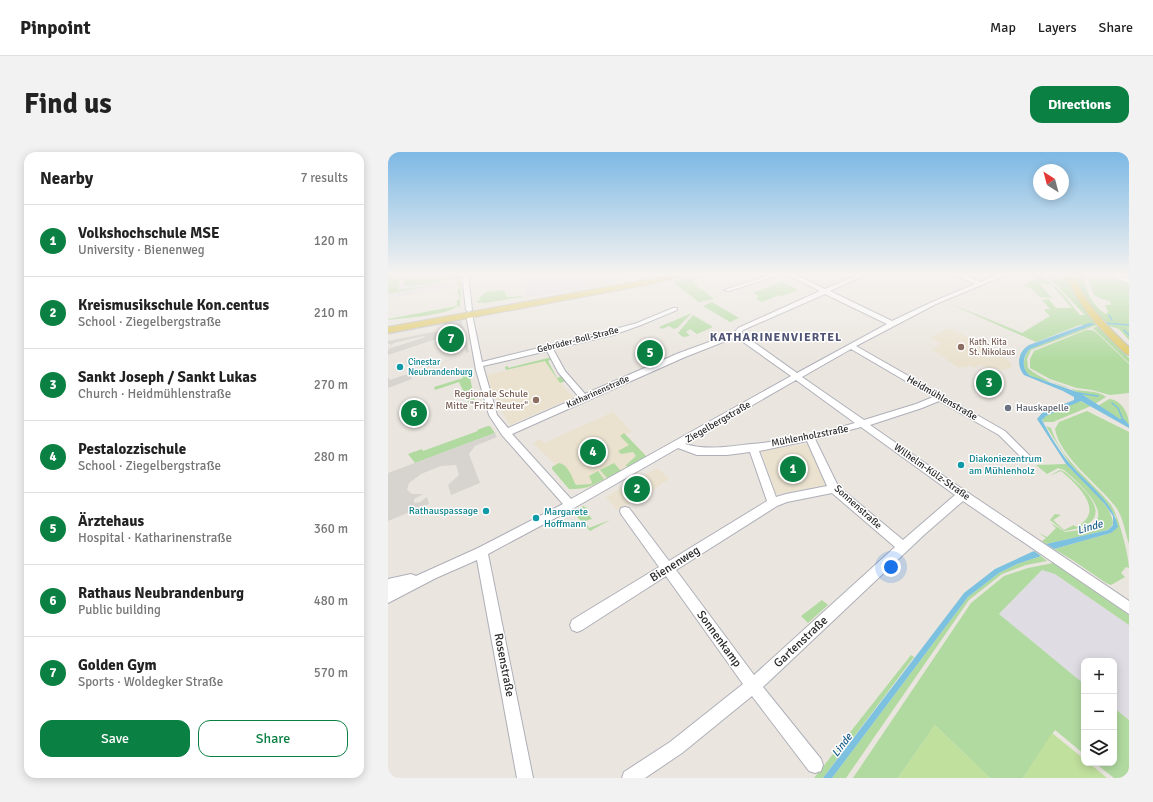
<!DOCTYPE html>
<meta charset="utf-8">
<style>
:root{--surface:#fff;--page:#f2f2f2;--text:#222;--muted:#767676;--line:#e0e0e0;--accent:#0b8043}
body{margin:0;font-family:Signika,sans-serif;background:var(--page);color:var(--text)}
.controls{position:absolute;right:12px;bottom:12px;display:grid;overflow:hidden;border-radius:8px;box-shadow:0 2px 10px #0003}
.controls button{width:36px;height:36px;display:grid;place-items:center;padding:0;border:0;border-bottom:1px solid var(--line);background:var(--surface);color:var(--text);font:20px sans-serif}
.compass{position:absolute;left:645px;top:12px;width:36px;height:36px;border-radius:50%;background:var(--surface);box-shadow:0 2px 10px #0003;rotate:324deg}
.you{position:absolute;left:503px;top:415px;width:14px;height:14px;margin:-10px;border:3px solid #fff;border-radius:50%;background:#1a73e8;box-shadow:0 0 0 6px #1a73e833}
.badge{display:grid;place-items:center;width:26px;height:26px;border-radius:50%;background:var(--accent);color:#fff;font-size:13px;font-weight:700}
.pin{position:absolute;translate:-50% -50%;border:2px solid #fff;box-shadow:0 1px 4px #0006}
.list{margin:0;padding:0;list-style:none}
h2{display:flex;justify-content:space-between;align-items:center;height:52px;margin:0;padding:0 16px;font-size:17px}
h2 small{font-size:13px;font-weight:400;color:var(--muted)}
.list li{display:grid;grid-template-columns:26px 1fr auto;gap:12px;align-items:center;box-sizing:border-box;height:72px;padding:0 16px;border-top:1px solid var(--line)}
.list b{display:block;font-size:15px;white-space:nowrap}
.list p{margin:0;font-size:13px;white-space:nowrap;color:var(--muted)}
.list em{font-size:13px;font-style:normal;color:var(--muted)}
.actions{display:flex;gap:8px;padding:12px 16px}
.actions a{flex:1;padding:9px 0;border:1px solid var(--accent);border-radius:12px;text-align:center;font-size:14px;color:var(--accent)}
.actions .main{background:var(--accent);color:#fff}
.icon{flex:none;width:22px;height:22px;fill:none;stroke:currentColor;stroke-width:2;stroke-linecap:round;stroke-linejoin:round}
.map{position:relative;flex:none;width:741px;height:626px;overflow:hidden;border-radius:12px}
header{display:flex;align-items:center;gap:24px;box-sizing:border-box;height:56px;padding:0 20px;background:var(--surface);border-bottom:1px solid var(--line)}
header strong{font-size:19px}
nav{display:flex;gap:22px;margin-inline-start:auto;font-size:14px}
.intro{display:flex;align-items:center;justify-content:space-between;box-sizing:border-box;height:96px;padding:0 24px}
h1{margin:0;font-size:28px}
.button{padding:10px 18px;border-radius:12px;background:var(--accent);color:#fff;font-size:14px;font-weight:700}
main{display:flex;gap:24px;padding:0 24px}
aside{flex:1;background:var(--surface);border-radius:12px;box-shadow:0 2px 10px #0003}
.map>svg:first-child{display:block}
.industrial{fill:#dfdde3}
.education{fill:#eae2cf}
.green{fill:#b1daa0}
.pitch{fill:#c0e09d}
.plaza{fill:#d7d4d0}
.water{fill:#7dc1e0}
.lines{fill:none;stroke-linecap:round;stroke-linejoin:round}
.stream{stroke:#7dc1e0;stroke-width:1.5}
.minor-casing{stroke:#aeafb9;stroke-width:2}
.major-casing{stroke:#c3c3c3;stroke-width:2}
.minor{fill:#fff;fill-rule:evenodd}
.major{fill:#e0cb6d;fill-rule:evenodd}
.education-dot{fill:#8d6e63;stroke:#fff;stroke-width:1.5}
.culture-dot{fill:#0f9aa8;stroke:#fff;stroke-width:1.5}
.worship-dot{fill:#6b7280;stroke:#fff;stroke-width:1.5}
.labels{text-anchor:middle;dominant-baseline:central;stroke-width:3;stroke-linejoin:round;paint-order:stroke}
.far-street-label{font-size:9px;fill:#2a2a2a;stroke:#fff}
.far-education-label{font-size:9px;fill:#785e54;stroke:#fff;text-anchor:start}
.far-culture-label{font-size:9px;fill:#0d838f;stroke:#fff;text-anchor:start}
.education-label{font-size:10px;fill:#785e54;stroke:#fff;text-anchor:end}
.street-label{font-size:10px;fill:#2a2a2a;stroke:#fff}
.worship-label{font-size:10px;fill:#5b616d;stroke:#fff;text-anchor:start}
.culture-label{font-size:10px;fill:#0d838f;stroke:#fff;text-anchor:start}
.water-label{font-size:11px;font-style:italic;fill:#1d5f8b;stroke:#fff}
.far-district-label{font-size:12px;font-weight:bold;letter-spacing:1px;fill:#505475;stroke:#fff}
.near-street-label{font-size:12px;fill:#2a2a2a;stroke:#fff}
</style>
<header>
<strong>Pinpoint</strong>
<nav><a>Map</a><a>Layers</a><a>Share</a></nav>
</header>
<div class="intro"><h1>Find us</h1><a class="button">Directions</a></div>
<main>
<aside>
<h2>Nearby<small>7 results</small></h2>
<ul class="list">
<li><span class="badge">1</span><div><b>Volkshochschule MSE</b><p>University · Bienenweg</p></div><em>120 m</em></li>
<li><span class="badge">2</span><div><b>Kreismusikschule Kon.centus</b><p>School · Ziegelbergstraße</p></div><em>210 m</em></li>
<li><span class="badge">3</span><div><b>Sankt Joseph / Sankt Lukas</b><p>Church · Heidmühlenstraße</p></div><em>270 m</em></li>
<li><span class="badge">4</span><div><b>Pestalozzischule</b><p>School · Ziegelbergstraße</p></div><em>280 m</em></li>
<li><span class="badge">5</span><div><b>Ärztehaus</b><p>Hospital · Katharinenstraße</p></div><em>360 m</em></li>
<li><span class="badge">6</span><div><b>Rathaus Neubrandenburg</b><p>Public building</p></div><em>480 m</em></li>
<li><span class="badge">7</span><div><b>Golden Gym</b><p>Sports · Woldegker Straße</p></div><em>570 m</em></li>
</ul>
<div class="actions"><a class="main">Save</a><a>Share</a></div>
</aside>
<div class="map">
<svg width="741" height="626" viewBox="0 0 741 626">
<rect width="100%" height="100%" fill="#eae5de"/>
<g class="industrial">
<path d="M0,122H71L72,126L62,128V136L1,146L2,140Z"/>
<path d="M133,122H255L256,124L169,141L137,145L139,141Z"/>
<path d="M654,418H659L667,422L741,473V568L726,556V509H696V532L610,463Z"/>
</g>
<g class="education">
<path d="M562,176L613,202L623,211L624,215L616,218L590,213L588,216L582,214L571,216L544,197L553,192L542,185Z"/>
<path d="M157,209L177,237L186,245L122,273L104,242L99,223Z"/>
<path d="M225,260L244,280L238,283L259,305L206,334L196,337L183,336L164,317L167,312L145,291L153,287L156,291Z"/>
<path d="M419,292L439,333L388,342L373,299Z"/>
<path d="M269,316L281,327L265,338L229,358L218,345Z"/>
</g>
<g class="green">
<path d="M0,122L4,125L13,126L10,138L50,132L0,142Z"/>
<path d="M26,122H71L72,126L25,134L16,133L17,125Z"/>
<path d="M641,122C663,122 679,148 692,163H697L658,122H679L687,143L709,173L643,198L639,207L640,216C651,226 673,235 688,238C699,240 709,238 718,245L707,252C699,243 680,235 667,231C658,228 648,228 640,222C633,216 636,203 642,197L703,173H692L648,190L558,150L634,181L662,164L657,159V157H662L654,148L661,147L668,156H684L663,132H652L664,146L652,145L644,137L635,133L648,127Z"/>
<path d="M686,122H695C696,135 705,156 718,162L720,160L717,153H723L722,149L714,147L706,143L699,124L709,123L741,130V188L731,177L718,173L694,144Z"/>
<path d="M318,123L305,128L309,134L326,147L311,150L286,131L287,128Z"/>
<path d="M70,129H73L72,155L69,154C62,163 14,166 0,168V167L69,154V148H72L69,137H72L71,133H68L70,131L67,130Z"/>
<path d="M394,130L410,138L394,144L391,143L374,150L368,147L371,144L365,141Z"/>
<path d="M116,138L119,145L134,144L135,145L97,151L88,150L93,147L91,146L98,140Z"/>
<path d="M324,150L351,166L342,170L315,154Z"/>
<path d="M304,161L289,176L286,177L281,174L274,177L271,175Z"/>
<path d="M305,163L325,175L309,182L302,177L298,180L302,184L295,185L290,181Z"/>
<path d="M710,174L741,206V211L705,176Z"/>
<path d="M698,178H704L709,181L741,212V241L722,243L704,238L689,236L662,227L642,216V207L646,199Z"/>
<path d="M160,206L164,207L160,209L169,226L174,224L178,229L172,231L157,209L118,218L117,215L120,214V216Z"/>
<path d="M79,220L81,221L87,249L81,251L71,230L47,238L46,235L75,226L73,222L44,231Z"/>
<path d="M721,247C734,248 741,262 741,273L734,267H732L710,254Z"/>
<path d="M692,249L703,254L665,270H655V266L658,264Z"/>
<path d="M699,259L741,280V392C737,380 735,364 727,354C710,332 672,305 667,277L671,270Z"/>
<path d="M100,274H102L107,281L27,311L20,302L34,297L35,299L90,279L89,278Z"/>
<path d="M658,274L663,276C673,308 703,328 723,353C730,362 741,404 741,416L738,415L733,421L737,425L723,433L718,431L686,409L666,397L723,381L728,365L718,351L682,312Z"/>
<path d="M236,281L259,305L239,316L238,313L248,304L245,300L233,302L230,299L241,293L232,284Z"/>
<path d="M171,311C181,313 184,326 188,333L203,332L204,330L201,324L210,319L216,327C202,335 198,337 181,337L164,317V315Z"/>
<path d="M226,311L233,319L219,326L212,318Z"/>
<path d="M678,312C693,327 724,351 725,372L720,378L658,392L654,389L658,386L651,381L659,385L668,376L663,371L677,380C686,379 695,378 702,374C728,362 686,327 676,318L670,316L659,322L648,313Z"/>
<path d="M672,318C678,319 684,327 689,331C716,356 715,374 676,379L662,368L667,362L673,363L665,368L676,378L686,373L688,375C719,360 689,332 673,319L661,324Z"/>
<path d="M195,354L199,356L191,362H200L204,367L197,369L201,376L222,368L202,379L185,360Z"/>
<path d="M653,404L659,409L638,413L614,422L581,448L458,626H444L580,445L611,421L629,412Z"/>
<path d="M665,411L741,463V473L667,422L654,418L611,462L696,532V602L667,578L635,626H602L547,573L510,626H465L583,451L616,424L640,416Z"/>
<path d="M434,448L440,453L420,471L413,464Z"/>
<path d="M523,503L526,505L435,626H426Z"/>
<path d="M726,556L741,568V626H726L707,611H726Z"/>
</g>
<g class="pitch">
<path d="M547,573L602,626H510Z"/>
<path d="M664,581L696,607V611H701L719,626H635Z"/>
</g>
<g class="plaza">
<path d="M73,167L81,200L78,201L72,179L0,203V197L37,185L36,184L6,191L0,196L3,192H0V189L55,178L61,174L55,172L0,183V180Z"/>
<path d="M81,201L22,222L24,227L0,236V225L2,228Z"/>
<path d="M107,281L109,285L87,294L81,302L92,331L63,343L60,333L71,323L68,313L53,314L33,322L21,331L19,338L24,342H35L26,347V351L32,350L39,345L41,352L0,369V321Z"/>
</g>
<g class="water">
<path d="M701,171L707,172L642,197C634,204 633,218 643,224L692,241L732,267H736L741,273V276L693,249L658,264L654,268C661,282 672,300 682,312C699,332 725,349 730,375L723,381L666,397L658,392L720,378L725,373V364L716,351L678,312L649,267L654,261L686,248V245L675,239L636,223C628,214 630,199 641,193Z"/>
<path d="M646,399L653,404L629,412L611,421L580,445L444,626H435L576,441L607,417Z"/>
</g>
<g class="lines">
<g class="stream">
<path d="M721,163L724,168"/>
<path d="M716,171L741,173"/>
<path d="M736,178L741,183"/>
<path d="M690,241L710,244"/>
<path d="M724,251L730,256L735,268"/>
</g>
<g class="minor-casing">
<g id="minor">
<path d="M74,122H80L84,158L81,160L84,162L94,210L220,179L249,171L285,156H289V158L253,173L225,183L165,197L177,219L197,242L291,201L346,181L350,176L432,139L398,122H406L437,137L471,122H479L442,139L504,169L544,150L587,132L566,122H574L593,130L612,122H620L548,152L468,194L617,279L645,307L643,309H637L611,283L551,249L534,256L482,273L570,334L741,449V462L575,349L537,382L375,535L433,607L435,613L433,619L427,621L421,619L364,544L294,601L257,626H234L236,620L282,590L355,532L278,424L194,478L189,480L184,478L182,473L184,468L271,415L233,362L232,359L233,356L237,355L241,356L281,409L379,349L362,300L339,303H309L290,296L186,356L100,402L145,626H129L89,408L48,426L0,451V427L23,422L28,424L90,396L175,352L114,283L101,263L88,218L78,162L81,160L78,158ZM437,142L499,172L409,221L353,181L355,178ZM348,185L403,224L183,347L124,282L297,205ZM463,197L545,245L528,252L476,268L414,225ZM159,199L170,220L191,245L120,276L109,263L95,214ZM408,228L467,271C434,281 399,289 364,292C342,294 320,299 297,292ZM473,275L567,343L515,388L450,334L427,287ZM419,289L439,334L398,342L388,345L371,299ZM444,341L507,395L366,523L288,418L389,354L399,350Z"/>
<path d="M282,122H288L289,123L286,125Z"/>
<path d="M385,122H394L341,139L336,138Z"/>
<path d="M717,122H726L741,127V131Z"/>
</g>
</g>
<g class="major-casing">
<g id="major">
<path d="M290,122H304L263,132L0,181V175Z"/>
<path d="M678,122H686C697,152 718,173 741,195V203L738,202C713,178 690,155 678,122Z"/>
</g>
</g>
<use href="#minor" class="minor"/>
<use href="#major" class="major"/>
</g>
<linearGradient id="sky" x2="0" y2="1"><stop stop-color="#7db9e5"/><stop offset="0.58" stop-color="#f6f3f0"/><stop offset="1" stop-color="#f6f3f0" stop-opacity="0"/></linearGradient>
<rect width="741" height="210" fill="url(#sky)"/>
<g class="education-dot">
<circle cx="573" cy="195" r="4"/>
<circle cx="148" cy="248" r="4"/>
</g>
<g class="culture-dot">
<circle cx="12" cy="215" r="4"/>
<circle cx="573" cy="313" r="4"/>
<circle cx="98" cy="359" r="4"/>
<circle cx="148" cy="366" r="4"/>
</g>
<circle class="worship-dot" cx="620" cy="256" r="4"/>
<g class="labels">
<g class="far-street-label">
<text transform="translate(190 188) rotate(-14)">Gebrüder-Boll-Straße</text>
<text transform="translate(210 240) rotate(-24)">Katharinenstraße</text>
</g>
<g class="far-education-label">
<text x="581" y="190">Kath. Kita<tspan x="581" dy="10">St. Nikolaus</tspan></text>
</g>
<g class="far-culture-label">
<text x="20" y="210">Cinestar<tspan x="20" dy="10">Neubrandenburg</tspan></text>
</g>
<g class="education-label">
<text x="140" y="242">Regionale Schule<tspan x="140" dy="12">Mitte "Fritz Reuter"</tspan></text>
</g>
<g class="street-label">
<text transform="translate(554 246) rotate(30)">Heidmühlenstraße</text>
<text transform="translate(330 270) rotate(-30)">Ziegelbergstraße</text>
<text transform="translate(422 284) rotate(-11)">Mühlenholzstraße</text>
<text transform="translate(544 320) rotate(35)">Wilhelm-Külz-Straße</text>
<text transform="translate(470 355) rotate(42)">Sonnenstraße</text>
</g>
<g class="worship-label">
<text x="628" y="256">Hauskapelle</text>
</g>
<g class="culture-label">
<text x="581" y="307">Diakoniezentrum<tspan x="581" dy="12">am Mühlenholz</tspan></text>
<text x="90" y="359" text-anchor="end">Rathauspassage</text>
<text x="156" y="360">Margarete<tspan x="156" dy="12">Hoffmann</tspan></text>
</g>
<g class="water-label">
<text transform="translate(702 375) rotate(-16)">Linde</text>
<text transform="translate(454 593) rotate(-53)">Linde</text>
</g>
<g class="far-district-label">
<text x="388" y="185">KATHARINENVIERTEL</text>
</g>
<g class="near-street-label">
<text transform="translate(287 412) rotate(-32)">Bienenweg</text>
<text transform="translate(331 487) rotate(54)">Sonnenkamp</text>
<text transform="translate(413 490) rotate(-43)">Gartenstraße</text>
<text transform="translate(116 513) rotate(79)">Rosenstraße</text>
</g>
</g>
</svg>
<div class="controls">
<button>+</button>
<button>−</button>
<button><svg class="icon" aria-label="layers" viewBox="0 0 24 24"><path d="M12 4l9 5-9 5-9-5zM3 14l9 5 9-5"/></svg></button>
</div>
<svg class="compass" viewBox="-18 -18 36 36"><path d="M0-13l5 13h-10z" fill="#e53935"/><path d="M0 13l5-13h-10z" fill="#767676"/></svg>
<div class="you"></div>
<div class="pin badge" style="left:405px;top:317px">1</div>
<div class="pin badge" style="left:249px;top:337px">2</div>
<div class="pin badge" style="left:601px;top:231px">3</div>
<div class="pin badge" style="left:205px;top:300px">4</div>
<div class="pin badge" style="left:262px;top:201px">5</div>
<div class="pin badge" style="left:26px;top:261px">6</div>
<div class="pin badge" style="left:63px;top:187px">7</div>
</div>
</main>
